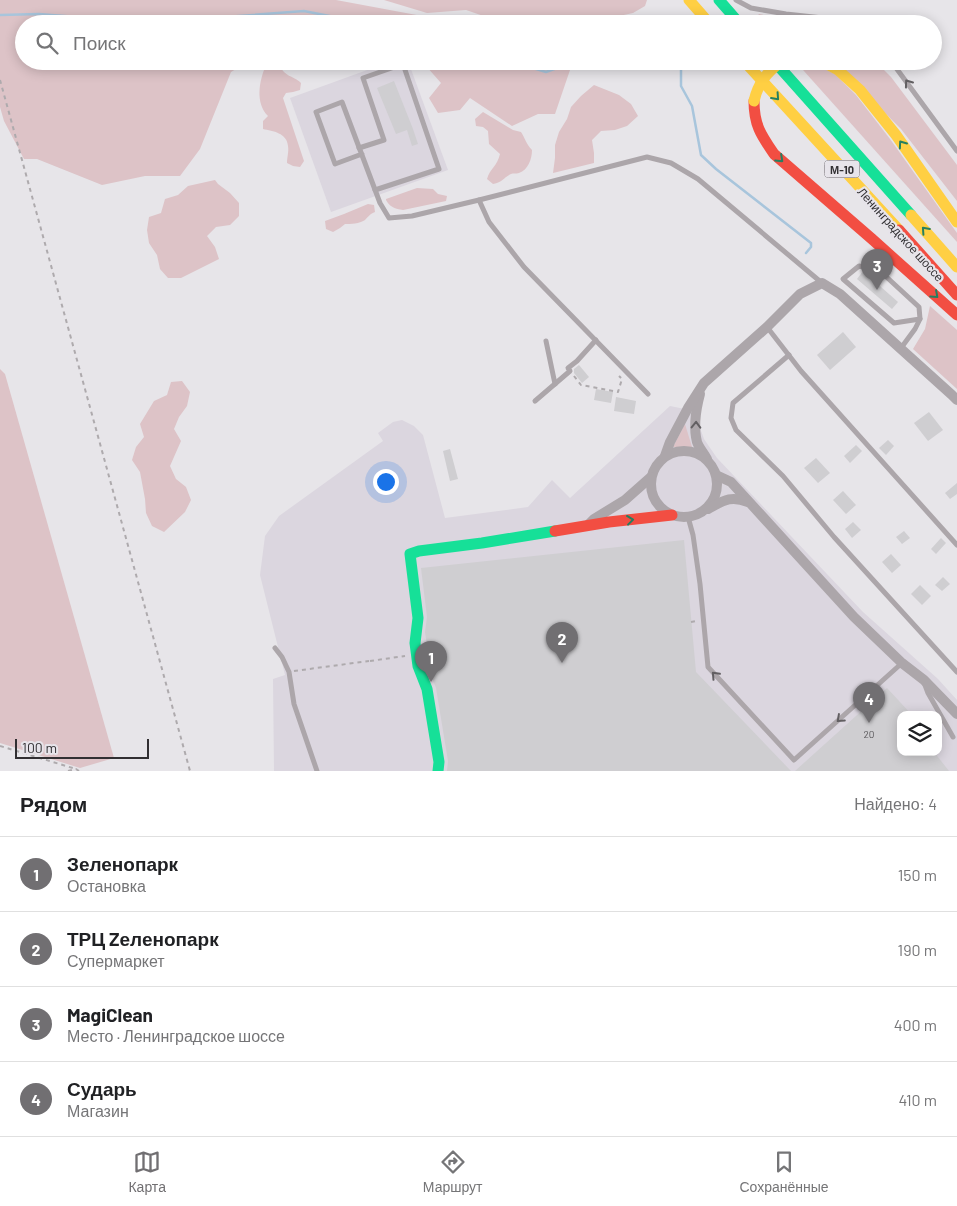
<!DOCTYPE html>
<html lang="ru">
<meta charset="utf-8">
<style>
:root{--surface:#fff;--page:#f2f2f2;--text:#202124;--muted:#757577;--line:#e0e0e0;--accent:#716f72}
body{margin:0;font-family:Barlow,sans-serif;background:var(--page);color:var(--text)}
.controls{position:absolute;right:15px;bottom:15px;display:grid;overflow:hidden;border-radius:10px;box-shadow:0 2px 12px #0003}
.controls button{width:45px;height:45px;display:grid;place-items:center;padding:0;border:0;border-bottom:1px solid var(--line);background:var(--surface);color:var(--text);font:25px sans-serif}
.scale{position:absolute;left:15px;bottom:12px;width:134px;box-sizing:border-box;padding-left:5px;border:2px solid #312f32;border-top:0;font-size:14px;line-height:18px;white-space:nowrap;color:#312f32;-webkit-text-stroke:4px #e7e4ea;paint-order:stroke}
.you{position:absolute;left:385px;top:481px;width:18px;height:18px;margin:-12px;border:4px solid #fff;border-radius:50%;background:#1a73e8;box-shadow:0 0 0 8px #1a73e833}
.badge{display:grid;place-items:center;width:32px;height:32px;border-radius:50%;background:var(--accent);color:#fff;font-size:16px;font-weight:700}
.pin{position:absolute;translate:-50% -41px;filter:drop-shadow(0 1px 2px #0008)}
.pin::after{content:'';position:absolute;top:26px;width:18px;height:15px;background:inherit;clip-path:polygon(0 0,100% 0,50% 100%)}
.list{margin:0;padding:0;list-style:none}
h2{display:flex;justify-content:space-between;align-items:center;height:65px;margin:0;padding:0 20px;font-size:21px}
h2 small{font-size:16px;font-weight:400;color:var(--muted)}
.list li{display:grid;grid-template-columns:32px 1fr auto;gap:15px;align-items:center;box-sizing:border-box;height:75px;padding:0 20px;border-top:1px solid var(--line)}
.list b{display:block;font-size:19px;white-space:nowrap}
.list p{margin:0;font-size:16px;white-space:nowrap;color:var(--muted)}
.list em{font-size:16px;font-style:normal;color:var(--muted)}
.icon{flex:none;width:28px;height:28px;fill:none;stroke:currentColor;stroke-width:2;stroke-linecap:round;stroke-linejoin:round}
.map{position:relative;flex:none;width:957px;height:771px;overflow:hidden}
.search{position:absolute;background:var(--surface);box-shadow:0 2px 12px #0003;left:15px;right:15px;top:15px;height:55px;display:flex;align-items:center;gap:12px;box-sizing:border-box;padding:0 18px;border-radius:28px;color:var(--muted);font-size:19px}
.sheet{height:365px;background:var(--surface)}
nav{display:flex;justify-content:space-around;align-items:center;box-sizing:border-box;height:70px;border-top:1px solid var(--line);background:var(--surface);font-size:14px;color:var(--muted)}
nav a{display:grid;justify-items:center;gap:2px}
nav .on{color:var(--accent)}
.map>svg:first-child{display:block}
.built{fill:#dbd6df;fill-rule:evenodd}
.green{fill:#ddc3c7}
.lines{fill:none;stroke-linecap:round;stroke-linejoin:round}
.stream{stroke:#a8c5dc;stroke-width:2.5}
.building{fill:#cfced1}
.path{stroke:#aeaaad;stroke-width:2;stroke-dasharray:4 4;stroke-linecap:butt}
.lane{stroke:#aca6aa;stroke-width:5}
.street{stroke:#aca6aa;stroke-width:10}
.fast{stroke:#16e098;stroke-width:11}
.slow{stroke:#ffcf43;stroke-width:11}
.jam{stroke:#f24e42;stroke-width:11}
.slow-bridge{stroke:#ffcf43;stroke-width:11}
.oneway{stroke:#625f62}
.oneway2{stroke:#257f60}
.labels{text-anchor:middle;dominant-baseline:central;stroke-width:4.5;stroke-linejoin:round;paint-order:stroke}
.number-label{font-size:10px;fill:#5b595c}
.shield{fill:#e7e4ea;stroke:#686569;stroke-width:1}
.shield-label{font-size:11px;font-weight:bold;fill:#312f32}
.street-label{font-size:12px;fill:#312f32;stroke:#e7e4ea}
</style>
<div class="map">
<svg width="957" height="771" viewBox="0 0 957 771">
<rect width="100%" height="100%" fill="#e7e5e9"/>
<g class="built">
<path d="M392,61H408L448,170L331,212L290,98Z"/>
<path d="M670,406L700,412L699,425L704,439L717,458L863,612L938,679L957,700V771H274L273,679L285,675L260,575L265,536L279,516L383,441L378,433L393,422L402,420L414,426L423,435L445,518L528,507L552,480L570,498ZM901,715H938V752H901Z"/>
</g>
<g class="green">
<path d="M0,0H336L465,24H24V61H249L231,72L200,149L180,176H145L102,185L37,159H24L4,121L0,107Z"/>
<path d="M384,0H647L645,6L633,13L619,16L605,24H507L466,10L427,13Z"/>
<path d="M759,14L804,24H761L756,18Z"/>
<path d="M424,61H567L570,70L555,114H538L512,126L470,98L460,110L438,113L429,98L441,83L426,66Z"/>
<path d="M795,61H805L814,64L835,74L856,95L890,139L957,233V242Z"/>
<path d="M833,61H875L891,77L957,165V201L901,129Z"/>
<path d="M272,63L279,65C286,78 293,75 301,83L300,90L293,92L286,93L283,98L304,161L300,167L293,166L287,163C287,157 289,152 288,146C287,133 273,131 263,129V121L268,116C255,103 259,81 266,65Z"/>
<path d="M594,85L619,95L631,104L638,116L627,126L615,130L601,131L592,140L594,153V163L553,173L555,158V145L559,132L567,119L571,107L581,96Z"/>
<path d="M483,112L513,130L521,132C525,138 526,144 532,150C532,159 528,170 519,173C516,174 513,173 511,174C503,178 503,182 493,184L487,179C490,168 497,167 500,154L489,144L488,131L483,127L476,126L475,119Z"/>
<path d="M215,180L218,184L230,193L239,203V216L230,225L216,227L207,236L215,247L219,259L181,278H168L160,269L157,255L149,243L147,230L149,217L161,213L165,199L178,195L188,186Z"/>
<path d="M417,188L433,189L438,194L447,196L446,201L403,210C395,209 390,207 386,200V199Z"/>
<path d="M368,204L374,205L375,212C370,214 369,216 365,220C359,224 351,224 345,224L340,228L333,232L326,229L325,221L344,214Z"/>
<path d="M930,306L957,330V389L913,349L925,329Z"/>
<path d="M0,369L5,374L114,758L80,768L0,743Z"/>
<path d="M182,381L190,392L187,406L179,417L174,429L181,441L170,466L176,479L186,487L191,500L185,512L164,532L152,526L146,513L145,499L140,472L132,460L136,447L144,437L140,424L154,401L167,395L171,382Z"/>
<path d="M685,424L692,447H673Z"/>
</g>
<g class="lines">
<g class="stream">
<path d="M0,15L39,14L128,21L212,18L304,11L370,24"/>
<path d="M510,61L546,72L576,61"/>
<path d="M681,61V86L692,106L701,155L716,169L811,243V247L806,253"/>
</g>
</g>
<g class="building">
<path d="M394,81L413,129L418,144L412,146L407,130L396,134L377,88Z"/>
<path d="M863,271L898,302L892,309L857,279Z"/>
<path d="M843,332L856,347L830,370L817,355Z"/>
<path d="M579,365L589,377L582,383L574,373V369Z"/>
<path d="M596,389L613,392L611,403L594,400Z"/>
<path d="M616,397L636,401L634,414L614,411Z"/>
<path d="M929,412L943,430L928,441L914,423Z"/>
<path d="M888,440L894,446L886,455L879,448Z"/>
<path d="M856,445L862,451L850,463L844,456Z"/>
<path d="M450,449L458,479L450,481L443,451Z"/>
<path d="M816,458L830,473L818,483L804,468Z"/>
<path d="M957,483V494L950,499L945,493Z"/>
<path d="M843,491L856,505L846,514L833,500Z"/>
<path d="M853,522L861,530L852,538L845,529Z"/>
<path d="M904,531L910,538L902,544L896,537Z"/>
<path d="M941,538L946,543L936,554L931,549Z"/>
<path d="M684,540L696,672L791,771H447L448,761L436,688L432,678L425,632L427,617L421,568Z"/>
<path d="M891,554L901,565L892,573L882,562Z"/>
<path d="M943,577L950,584L942,591L935,585Z"/>
<path d="M920,585L931,596L922,605L911,594Z"/>
<path d="M887,688L912,715H901V752H934L949,771H795Z"/>
</g>
<g class="lines">
<g class="path">
<path d="M0,80L190,771"/>
<path d="M574,376L581,385L618,392L622,379L619,376"/>
<path d="M691,622L696,621"/>
<path d="M370,661L405,656"/>
<path d="M294,671L369,661"/>
<path d="M0,746L76,769"/>
<path d="M68,771L76,769L79,771"/>
</g>
<g class="lane">
<path d="M736,0L751,8L786,14L832,19L852,24"/>
<path d="M891,61L957,151"/>
<path d="M359,148L384,140L363,78L403,64L439,169L375,190"/>
<path d="M362,154L335,164L316,112L342,102L380,203L389,218L412,216L479,200L647,157L671,163L698,179L822,283"/>
<path d="M479,200L489,222L524,267L648,394"/>
<path d="M859,266L880,271L919,307L920,319L894,323L843,279Z"/>
<path d="M767,327L801,371L957,545"/>
<path d="M546,341L555,384"/>
<path d="M901,348L915,329L920,319"/>
<path d="M789,355L733,403L731,418L736,430L783,476L834,537L957,672"/>
<path d="M535,401L570,371L568,368L577,361L596,340"/>
<path d="M688,517L693,535L700,584L708,667L794,760L902,663"/>
<path d="M275,648L282,657L289,672L294,704L317,771"/>
<path d="M925,685L928,693L953,737"/>
</g>
<g class="street">
<path d="M700,394C696,409 693,426 697,442C699,448 704,453 707,459"/>
<circle cx="684" cy="484" r="33"/>
<path d="M665,456L670,442L688,408L704,383L767,327L800,294L822,283L840,294L952,395L957,400"/>
<path d="M716,475L731,482L854,617L902,663L924,680L957,714"/>
<path d="M708,509C723,501 730,495 748,502"/>
<path d="M588,525L594,519L625,500L651,477"/>
</g>
<g class="fast">
<path d="M719,0L740,24"/>
<path d="M774,61L911,215"/>
<path d="M438,771L439,762L427,689L418,666L415,643L418,618L410,554L419,551L482,543L555,531"/>
</g>
<g class="slow">
<path d="M689,0L710,24"/>
<path d="M744,61L899,230"/>
<path d="M821,61L838,70L860,90L896,135L957,222"/>
<path d="M911,215L957,267"/>
</g>
<g class="jam">
<path d="M754,101C754,125 761,135 774,154L872,239L957,315"/>
<path d="M899,230L957,295"/>
<path d="M555,531L609,522L672,515"/>
</g>
<path class="slow-bridge" d="M754,101C758,83 767,72 782,61"/>
</g>
<defs><path id="oneway-chevron" d="M-2-3.5L2.5 0L-2 3.5" fill="none" stroke-width="1.6" stroke-linecap="round" stroke-linejoin="round" transform="scale(1.25)"/></defs>
<g class="oneway">
<use href="#oneway-chevron" transform="translate(908 83) rotate(-126)"/>
<use href="#oneway-chevron" transform="translate(696 425) rotate(-89)"/>
<use href="#oneway-chevron" transform="translate(715 675) rotate(-133)"/>
<use href="#oneway-chevron" transform="translate(840 719) rotate(138)"/>
</g>
<g class="oneway2">
<use href="#oneway-chevron" transform="translate(776 97) rotate(48)"/>
<use href="#oneway-chevron" transform="translate(902 144) rotate(-125)"/>
<use href="#oneway-chevron" transform="translate(780 159) rotate(43)"/>
<use href="#oneway-chevron" transform="translate(925 230) rotate(-132)"/>
<use href="#oneway-chevron" transform="translate(935 295) rotate(42)"/>
<use href="#oneway-chevron" transform="translate(630 520) rotate(-7)"/>
</g>
<g class="labels">
<g class="number-label">
<text x="869" y="734">20</text>
</g>
<rect class="shield" x="824.5" y="160.5" width="35" height="17" rx="4"/>
<g class="shield-label">
<text x="842" y="169">М-10</text>
</g>
<g class="street-label">
<text transform="translate(901 234) rotate(48)">Ленинградское шоссе</text>
</g>
</g>
</svg>
<div class="controls">
<button><svg class="icon" aria-label="layers" viewBox="0 0 24 24"><path d="M12 4l9 5-9 5-9-5zM3 14l9 5 9-5"/></svg></button>
</div>
<div class="scale">100 m</div>
<div class="you"></div>
<div class="pin badge" style="left:431px;top:682px">1</div>
<div class="pin badge" style="left:562px;top:663px">2</div>
<div class="pin badge" style="left:877px;top:290px">3</div>
<div class="pin badge" style="left:869px;top:723px">4</div>
<div class="search"><svg class="icon" aria-label="search" viewBox="0 0 24 24"><circle cx="10" cy="10" r="6"/><path d="M15 15l6 6"/></svg>Поиск</div>
</div>
<section class="sheet">
<h2>Рядом<small>Найдено: 4</small></h2>
<ul class="list">
<li><span class="badge">1</span><div><b>Зеленопарк</b><p>Остановка</p></div><em>150 m</em></li>
<li><span class="badge">2</span><div><b>ТРЦ Zеленопарк</b><p>Супермаркет</p></div><em>190 m</em></li>
<li><span class="badge">3</span><div><b>MagiClean</b><p>Место · Ленинградское шоссе</p></div><em>400 m</em></li>
<li><span class="badge">4</span><div><b>Сударь</b><p>Магазин</p></div><em>410 m</em></li>
</ul>
</section>
<nav>
<a class="on"><svg class="icon" aria-label="map" viewBox="0 0 24 24"><path d="M3 6l6-2 6 2 6-2v14l-6 2-6-2-6 2zM9 4v14M15 6v14"/></svg>Карта</a>
<a><svg class="icon" aria-label="directions" viewBox="0 0 24 24"><path d="M12 3l9 9-9 9-9-9zM9 14v-3h6M13 9l2 2-2 2"/></svg>Маршрут</a>
<a><svg class="icon" aria-label="saved" viewBox="0 0 24 24"><path d="M7 4h10v16l-5-4-5 4z"/></svg>Сохранённые</a>
</nav>
